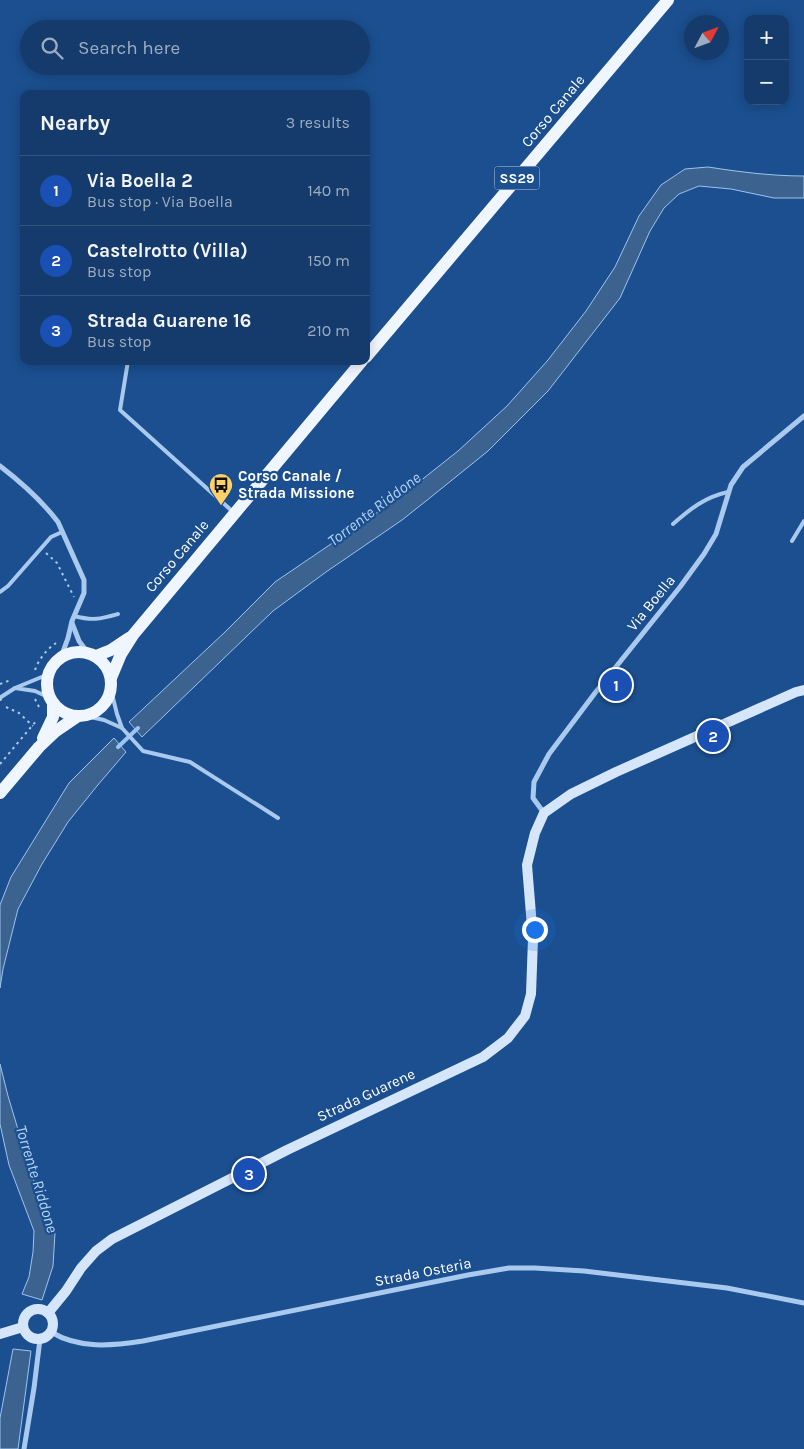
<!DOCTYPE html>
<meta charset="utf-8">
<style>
:root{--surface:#143b6b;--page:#214673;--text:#f1f3f6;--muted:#9dadc1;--line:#33557e;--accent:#ffd166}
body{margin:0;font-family:Karla,sans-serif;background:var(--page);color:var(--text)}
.controls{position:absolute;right:15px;top:15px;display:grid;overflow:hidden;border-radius:10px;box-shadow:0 2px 12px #0003}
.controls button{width:45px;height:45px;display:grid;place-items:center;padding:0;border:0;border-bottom:1px solid var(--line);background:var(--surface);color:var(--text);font:25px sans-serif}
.compass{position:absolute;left:684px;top:15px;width:45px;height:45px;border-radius:50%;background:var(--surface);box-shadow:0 2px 12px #0003;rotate:49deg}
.you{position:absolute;left:534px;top:929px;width:18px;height:18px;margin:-12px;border:4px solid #fff;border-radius:50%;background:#1a73e8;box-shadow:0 0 0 8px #1a73e833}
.badge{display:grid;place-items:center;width:32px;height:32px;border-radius:50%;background:var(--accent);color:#fff;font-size:16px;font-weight:700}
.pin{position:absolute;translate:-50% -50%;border:2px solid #fff;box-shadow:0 1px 5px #0006}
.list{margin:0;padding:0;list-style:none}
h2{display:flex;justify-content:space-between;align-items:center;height:65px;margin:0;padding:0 20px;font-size:21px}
h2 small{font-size:16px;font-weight:400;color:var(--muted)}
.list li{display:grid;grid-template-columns:32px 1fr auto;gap:15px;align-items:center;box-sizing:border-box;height:70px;padding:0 20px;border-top:1px solid var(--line)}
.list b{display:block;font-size:19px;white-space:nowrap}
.list p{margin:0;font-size:16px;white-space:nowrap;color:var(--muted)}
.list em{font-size:16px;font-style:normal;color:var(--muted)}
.icon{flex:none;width:28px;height:28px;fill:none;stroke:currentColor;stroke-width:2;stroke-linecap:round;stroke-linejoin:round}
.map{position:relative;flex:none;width:804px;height:1449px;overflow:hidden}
.search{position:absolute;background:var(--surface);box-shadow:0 2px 12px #0003;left:20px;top:20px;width:350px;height:55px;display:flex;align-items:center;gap:12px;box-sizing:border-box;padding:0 18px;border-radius:28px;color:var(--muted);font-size:19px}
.panel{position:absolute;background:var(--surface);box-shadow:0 2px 12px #0003;left:20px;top:90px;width:350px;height:275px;border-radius:10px}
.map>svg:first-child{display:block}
.water{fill:#3c6290;stroke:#9cc4f0}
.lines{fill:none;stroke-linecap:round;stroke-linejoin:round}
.stream{stroke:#9cc4f0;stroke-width:4}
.path{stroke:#a9c9ee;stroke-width:2;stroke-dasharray:2.5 4;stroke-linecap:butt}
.service{stroke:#a9c9ee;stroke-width:4}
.minor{stroke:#a9c9ee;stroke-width:5}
.secondary{stroke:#d6e6fa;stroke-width:10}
.primary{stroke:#f0f6ff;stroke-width:12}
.labels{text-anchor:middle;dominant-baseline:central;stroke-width:4.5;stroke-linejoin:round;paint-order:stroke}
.shield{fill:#1b4f8f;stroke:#bbcadd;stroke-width:1}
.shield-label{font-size:14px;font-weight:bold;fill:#fff}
.street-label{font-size:15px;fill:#fff;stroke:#1b4f8f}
.poi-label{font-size:15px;font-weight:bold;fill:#fff;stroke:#1b4f8f;text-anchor:start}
.water-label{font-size:16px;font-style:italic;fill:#b5d3f5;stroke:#1b4f8f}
</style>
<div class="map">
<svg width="804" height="1449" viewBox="0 0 804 1449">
<rect width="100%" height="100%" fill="#1b4f8f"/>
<g class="water">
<path d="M708,167C740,172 772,176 804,176V198H774L731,189L699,186L679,194L664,208L650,231L620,298L548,391L488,451L431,497L402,520L326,572L273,611L142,737L129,722L225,632L275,582L400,497L458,451L507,406L548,360L586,311L615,267L639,216L661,185L685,169Z"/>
<path d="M114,738L126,752L97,786L68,822L42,864L18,909L3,969L0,988V905L11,877L69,783Z"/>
<path d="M0,1064L8,1096L32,1176L55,1233L53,1266L42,1300L22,1294L29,1277L33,1252L34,1231L9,1165L0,1124Z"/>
<path d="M13,1349L31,1351L18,1449H0V1418Z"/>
</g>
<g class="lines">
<path class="stream" d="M118,747L138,728"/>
<g class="path">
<path d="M46,553L57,563L74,597"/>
<path d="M35,670C39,659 46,650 56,643"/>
<path d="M0,684L11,680"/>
<path d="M35,699L40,709"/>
<path d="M6,707L19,713L33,726"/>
<path d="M0,764L37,720"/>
</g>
<g class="service">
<path d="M128,361L120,410L232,511"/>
<path d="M673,524C690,509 705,497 728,492"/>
<path d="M792,541L804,521"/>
<path d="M0,592L8,586L51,537L62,532"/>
<path d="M74,616C93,621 100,619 118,614"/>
<path d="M49,674L15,688L35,691L50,698"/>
<path d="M0,699L1,697L15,688"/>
<path d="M86,716L104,720L122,728L117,714L111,690"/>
<path d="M122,728L143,751L190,762L278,818"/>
</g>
<g class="minor">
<path d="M0,466C21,482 42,501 58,522L84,580V593L72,621L68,638L61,657"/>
<path d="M72,623L79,641L88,653"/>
<path d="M544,813L533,798L534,782L549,754L595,693L680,587L704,554L716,534L731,485L743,467L804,416"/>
<path d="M51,1332C79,1349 111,1346 143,1341L468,1275L509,1268H535L584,1271L727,1288L804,1303"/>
<path d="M24,1449L34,1388L40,1339"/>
</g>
<g class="secondary">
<circle cx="38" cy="1324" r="15"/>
<path d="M48,1313L66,1291L81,1268L96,1251L112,1239L287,1150L483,1057L508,1038L525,1016L531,994L533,939L527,865L535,833L544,813L571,794L616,772L796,692L804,690"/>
<path d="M0,1334L23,1327"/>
</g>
<g class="primary">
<path d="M366,357L668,0"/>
<circle cx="79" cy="684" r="32"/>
<path d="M96,656L111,650L129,638"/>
<path d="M111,678L121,654L133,635L362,361"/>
<path d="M43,738L53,717V703"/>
<path d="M0,793L39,747L56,731L78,716"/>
</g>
</g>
<defs>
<g id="bus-pin" transform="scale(1.25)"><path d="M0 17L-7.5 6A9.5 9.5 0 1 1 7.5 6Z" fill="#ffd166" stroke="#1b4f8f"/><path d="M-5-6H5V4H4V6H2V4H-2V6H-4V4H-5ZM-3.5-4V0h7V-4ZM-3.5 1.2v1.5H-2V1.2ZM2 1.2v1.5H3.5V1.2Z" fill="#111"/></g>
</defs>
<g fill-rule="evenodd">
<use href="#bus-pin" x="221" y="485"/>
</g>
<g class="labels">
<rect class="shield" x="494.5" y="166.5" width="45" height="23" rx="4"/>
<g class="shield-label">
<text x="517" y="178">SS29</text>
</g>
<g class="street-label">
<text transform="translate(553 111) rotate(-50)">Corso Canale</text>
<text transform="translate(177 556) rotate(-50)">Corso Canale</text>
<text transform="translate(651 603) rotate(-51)">Via Boella</text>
<text transform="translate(366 1095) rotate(-25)">Strada Guarene</text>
<text transform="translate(423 1272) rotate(-11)">Strada Osteria</text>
</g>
<g class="poi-label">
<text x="238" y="476">Corso Canale /<tspan x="238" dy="17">Strada Missione</tspan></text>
</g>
<g class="water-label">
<text transform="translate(374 509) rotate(-37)">Torrente Riddone</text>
<text transform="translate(37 1179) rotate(73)">Torrente Riddone</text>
</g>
</g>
</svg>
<div class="controls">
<button>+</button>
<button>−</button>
</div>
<svg class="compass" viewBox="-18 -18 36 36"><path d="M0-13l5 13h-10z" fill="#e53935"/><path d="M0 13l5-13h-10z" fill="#9dadc1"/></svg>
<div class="you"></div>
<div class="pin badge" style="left:616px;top:685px;background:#1a4fb4">1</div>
<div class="pin badge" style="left:713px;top:736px;background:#1a4fb4">2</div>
<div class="pin badge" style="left:249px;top:1174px;background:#1a4fb4">3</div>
<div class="search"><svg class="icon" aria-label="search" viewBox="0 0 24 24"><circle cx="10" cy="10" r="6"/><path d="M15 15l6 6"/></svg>Search here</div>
<section class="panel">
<h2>Nearby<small>3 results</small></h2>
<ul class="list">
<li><span class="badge" style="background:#1a4fb4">1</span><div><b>Via Boella 2</b><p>Bus stop · Via Boella</p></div><em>140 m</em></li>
<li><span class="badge" style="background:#1a4fb4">2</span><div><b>Castelrotto (Villa)</b><p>Bus stop</p></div><em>150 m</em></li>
<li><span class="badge" style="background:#1a4fb4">3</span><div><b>Strada Guarene 16</b><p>Bus stop</p></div><em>210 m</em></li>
</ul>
</section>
</div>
